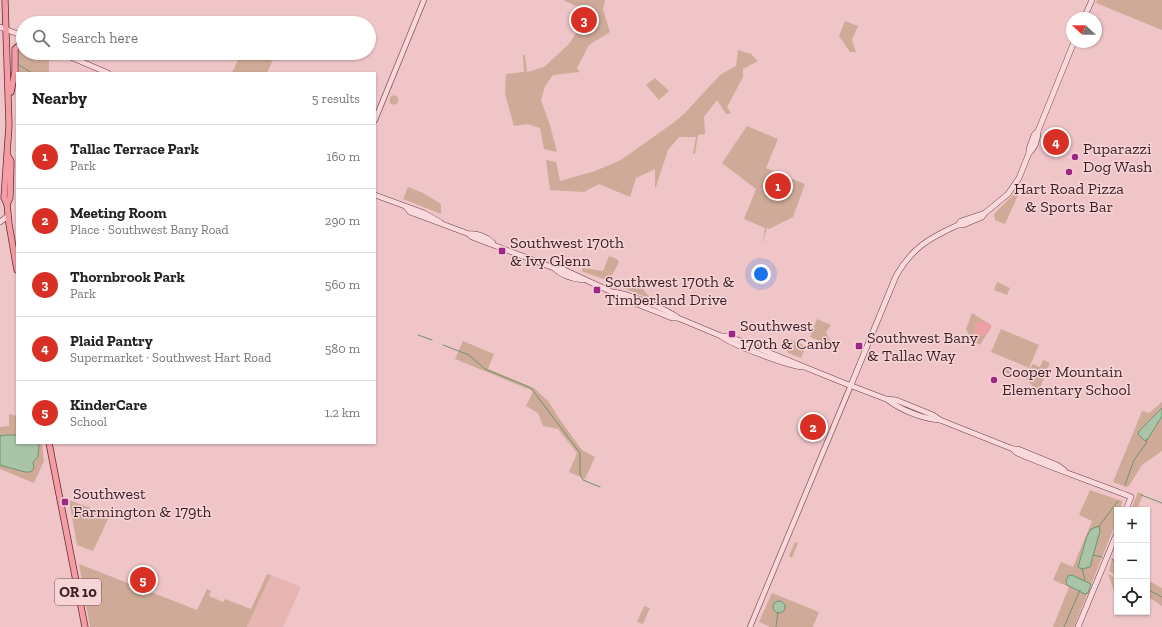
<!DOCTYPE html>
<meta charset="utf-8">
<style>
:root{--surface:#fff;--page:#f2f2f2;--text:#222;--muted:#767676;--line:#e0e0e0;--accent:#d93025}
body{margin:0;font-family:"Zilla Slab",serif;background:var(--page);color:var(--text)}
.controls{position:absolute;right:12px;bottom:12px;display:grid;overflow:hidden;border-radius:0px;box-shadow:0 1px 3px #0004}
.controls button{width:36px;height:36px;display:grid;place-items:center;padding:0;border:0;border-bottom:1px solid var(--line);background:var(--surface);color:var(--text);font:20px sans-serif}
.compass{position:absolute;left:1066px;top:12px;width:36px;height:36px;border-radius:50%;background:var(--surface);box-shadow:0 1px 3px #0004;rotate:292deg}
.you{position:absolute;left:761px;top:274px;width:14px;height:14px;margin:-10px;border:3px solid #fff;border-radius:50%;background:#1a73e8;box-shadow:0 0 0 6px #1a73e833}
.badge{display:grid;place-items:center;width:26px;height:26px;border-radius:50%;background:var(--accent);color:#fff;font-size:13px;font-weight:700}
.pin{position:absolute;translate:-50% -50%;border:2px solid #fff;box-shadow:0 1px 4px #0006}
.list{margin:0;padding:0;list-style:none}
h2{display:flex;justify-content:space-between;align-items:center;height:52px;margin:0;padding:0 16px;font-size:17px}
h2 small{font-size:13px;font-weight:400;color:var(--muted)}
.list li{display:grid;grid-template-columns:26px 1fr auto;gap:12px;align-items:center;box-sizing:border-box;height:64px;padding:0 16px;border-top:1px solid var(--line)}
.list b{display:block;font-size:15px;white-space:nowrap}
.list p{margin:0;font-size:13px;white-space:nowrap;color:var(--muted)}
.list em{font-size:13px;font-style:normal;color:var(--muted)}
.icon{flex:none;width:22px;height:22px;fill:none;stroke:currentColor;stroke-width:2;stroke-linecap:round;stroke-linejoin:round}
.map{position:relative;flex:none;width:1162px;height:627px;overflow:hidden}
.search{position:absolute;background:var(--surface);box-shadow:0 1px 3px #0004;left:16px;top:16px;width:360px;height:44px;display:flex;align-items:center;gap:10px;box-sizing:border-box;padding:0 14px;border-radius:22px;color:var(--muted);font-size:15px}
.panel{position:absolute;background:var(--surface);box-shadow:0 1px 3px #0004;left:16px;top:72px;width:360px;height:372px;border-radius:0px}
.map>svg:first-child{display:block}
.farmland{fill:#e6b5b2}
.green{fill:#cfaa98}
.sand{fill:#eda1a5}
.water{fill:#a9c4a7;stroke:#6e936d}
.lines{fill:none;stroke-linecap:round;stroke-linejoin:round}
.stream{stroke:#6e936d;stroke-width:1}
.tertiary-casing{stroke:#8c5a66;stroke-width:6}
.secondary-casing{stroke:#6e3d4b;stroke-width:6}
.primary-casing{stroke:#5a2e3c;stroke-width:7}
.tertiary{stroke:#fad9dc;stroke-width:4.5}
.secondary{stroke:#fad9dc;stroke-width:5}
.primary{stroke:#f59ca4;stroke-width:5.5}
.poi-dot{fill:#9e2785;stroke:#f7d5d7;stroke-width:1.5}
.labels{text-anchor:middle;dominant-baseline:central;stroke-width:3;stroke-linejoin:round;paint-order:stroke}
.shield{fill:#f7d5d7;stroke:#74555c;stroke-width:1}
.shield-label{font-size:15px;font-weight:bold;fill:#3c1e27}
.poi-label{font-size:16px;fill:#3c1e27;stroke:#f7d5d7;text-anchor:start}
</style>
<div class="map">
<svg width="1162" height="627" viewBox="0 0 1162 627">
<rect width="100%" height="100%" fill="#f0c5c8"/>
<path class="farmland" d="M271,575L301,587L283,627H247Z"/>
<g class="green">
<path d="M563,0H605L603,9L610,32L589,45L577,68L580,72L553,75L545,86L541,100L550,125L557,152L544,149L540,128L527,124L514,126L505,94L506,74L524,72L523,55H525L527,72L544,67L569,44L577,32L580,8Z"/>
<path d="M1097,0H1162V30L1096,3Z"/>
<path d="M845,21L858,26L852,40L856,52H850L839,36Z"/>
<path d="M23,48V53H39L49,57V73H19L18,52Z"/>
<path d="M738,50L751,54L758,61L743,69V77L727,107L731,113L726,114L717,100L704,117L705,134L698,135L695,154L693,153L696,137H679L668,150L656,187H655V169L636,178L630,197L599,184L584,192L550,190L546,160L556,162L560,181L595,171L621,160L673,123L684,114L720,75L736,66Z"/>
<path d="M241,53H276L267,73H232Z"/>
<path d="M655,78L669,91L659,100L646,85Z"/>
<circle cx="394" cy="100" r="4.5"/>
<path d="M747,126L778,139L766,168L805,184L793,217L769,229L767,228L762,245L765,228L744,219L756,189L722,163Z"/>
<path d="M408,187L423,193L441,204V214L403,199Z"/>
<path d="M1015,193H1019L1005,224L995,220L994,214Z"/>
<path d="M609,256L617,259L619,262L609,281L581,271L583,268L603,271Z"/>
<path d="M623,279L643,289L651,299L623,288L621,284Z"/>
<path d="M997,282L1010,288L1007,295L994,290Z"/>
<path d="M972,313L991,325V327L980,345L971,339L966,329Z"/>
<path d="M817,319L831,325L826,332L829,339L833,341L831,346L810,337Z"/>
<path d="M1001,329L1039,345L1029,368L991,352Z"/>
<path d="M791,340L806,346L801,358L788,353L787,349Z"/>
<path d="M463,341L494,354L488,369L534,388L548,401L561,421L582,450L595,457L585,479L569,472L577,453L558,429L543,426L538,413L526,406L533,391L455,359Z"/>
<path d="M1043,360L1050,363L1038,393L1021,372L1025,368L1029,370L1033,364L1040,367Z"/>
<path d="M1006,366L1021,373L1019,379L1003,371Z"/>
<path d="M1162,402V451L1142,465L1129,486L1126,487L1113,482L1142,411L1149,413Z"/>
<path d="M9,414L17,416V443H42L44,461L34,483L0,469V427L9,426Z"/>
<path d="M1090,490L1122,501L1121,510H1117V520L1074,627H1053L1069,587L1053,580L1061,562L1073,567L1092,521L1079,515Z"/>
<path d="M1138,492L1143,494L1137,510H1131Z"/>
<path d="M69,500L110,515L93,551L77,545Z"/>
<path d="M795,542L798,543L792,558L789,556Z"/>
<path d="M1112,558L1117,561V576L1109,571Z"/>
<path d="M79,564L197,610L207,589L211,591L209,596L223,602L225,599L251,609L267,574L271,575L247,627H90Z"/>
<path d="M1108,574L1113,576L1117,589V599Z"/>
<path d="M1147,580L1162,588V606L1147,596Z"/>
<path d="M772,593L819,612L813,627H770L759,622Z"/>
<path d="M644,606L650,608L643,624L637,622Z"/>
</g>
<path class="sand" d="M980,321L991,325C991,332 985,337 978,336L974,331L975,324Z"/>
<g class="water">
<path d="M1162,408V416L1148,439L1145,441L1138,434L1139,431Z"/>
<path d="M7,435H17V443H39L38,457L33,462L34,468L31,472H25L0,465V436Z"/>
<path d="M1099,526L1100,531L1090,567L1082,569L1078,567L1087,536L1091,529Z"/>
<path d="M1072,575L1091,584L1088,593L1085,594L1067,585L1066,581L1068,576Z"/>
<circle cx="779" cy="607" r="6"/>
</g>
<g class="lines">
<g class="stream">
<path d="M19,65L32,73"/>
<path d="M418,335L432,340"/>
<path d="M443,345L469,355L485,369L531,388L580,453V474L583,480L600,487"/>
<path d="M1125,485L1134,460L1147,442L1146,439"/>
<path d="M1141,495L1162,503"/>
<path d="M1099,526L1118,501"/>
<path d="M1093,555L1102,557"/>
<path d="M1112,559L1117,564"/>
<path d="M1082,568L1085,580"/>
<path d="M1147,589L1162,597"/>
<path d="M776,627L778,612"/>
<path d="M1064,627L1080,590"/>
</g>
<g class="tertiary-casing">
<g id="tertiary">
<path d="M375,120L424,0"/>
<path d="M750,627L851,385"/>
</g>
</g>
<g class="secondary-casing">
<g id="secondary">
<path d="M1084,18L1092,0"/>
<path d="M0,27L23,36"/>
<path d="M61,53L108,73"/>
<path d="M1029,153C1035,148 1038,139 1038,131"/>
<path d="M375,195L424,213L440,222"/>
<path d="M406,207L410,212L469,234L472,237L554,268H560L612,292L617,296L672,318H678L721,336H728L844,383L886,399L896,400L933,415L940,420"/>
<path d="M0,222L8,216"/>
<path d="M958,225H963L982,217L985,213L1008,194L1019,178L1029,153V149L1034,135L1038,131L1074,42"/>
<path d="M469,234C477,233 487,237 493,243"/>
<path d="M554,268C561,275 573,279 583,280"/>
<path d="M612,292C624,292 669,310 678,318"/>
<path d="M721,336C732,345 788,366 803,367"/>
<path d="M851,385L896,276C912,248 929,238 958,225L961,221L985,213"/>
<path d="M888,400C901,410 923,419 940,420L1013,449H1018L1057,465L1064,470"/>
<path d="M1013,449L1017,453C1054,469 1093,482 1131,497L1126,510"/>
<path d="M1078,627L1117,533"/>
</g>
</g>
<g class="primary-casing">
<g id="primary">
<path d="M5,0L9,125L4,198L7,204L9,224L17,270"/>
<path d="M11,92L15,72V49L23,42"/>
<path d="M7,204L10,198L11,161L8,156"/>
<path d="M49,443L85,627"/>
</g>
</g>
<use href="#tertiary" class="tertiary"/>
<use href="#secondary" class="secondary"/>
<use href="#primary" class="primary"/>
</g>
<g class="poi-dot">
<circle cx="1075" cy="157" r="4"/>
<circle cx="1069" cy="172" r="4"/>
<rect x="498" y="247" width="8" height="8" rx="2"/>
<rect x="593" y="286" width="8" height="8" rx="2"/>
<rect x="728" y="330" width="8" height="8" rx="2"/>
<rect x="855" y="342" width="8" height="8" rx="2"/>
<circle cx="994" cy="380" r="4"/>
<rect x="61" y="498" width="8" height="8" rx="2"/>
</g>
<g class="labels">
<rect class="shield" x="55" y="579" width="46" height="26" rx="3"/>
<g class="shield-label">
<text x="78" y="592">OR 10</text>
</g>
<g class="poi-label">
<text x="1083" y="148">Puparazzi<tspan x="1083" dy="18">Dog Wash</tspan></text>
<text x="1069" y="188" text-anchor="middle">Hart Road Pizza<tspan x="1069" dy="18">&amp; Sports Bar</tspan></text>
<text x="510" y="242">Southwest 170th<tspan x="510" dy="18">&amp; Ivy Glenn</tspan></text>
<text x="605" y="281">Southwest 170th &amp;<tspan x="605" dy="18">Timberland Drive</tspan></text>
<text x="740" y="325">Southwest<tspan x="740" dy="18">170th &amp; Canby</tspan></text>
<text x="867" y="337">Southwest Bany<tspan x="867" dy="18">&amp; Tallac Way</tspan></text>
<text x="1002" y="371">Cooper Mountain<tspan x="1002" dy="18">Elementary School</tspan></text>
<text x="73" y="493">Southwest<tspan x="73" dy="18">Farmington &amp; 179th</tspan></text>
</g>
</g>
</svg>
<div class="controls">
<button>+</button>
<button>−</button>
<button><svg class="icon" aria-label="locate" viewBox="0 0 24 24"><circle cx="12" cy="12" r="6"/><path d="M12 2v4M12 18v4M2 12h4M18 12h4"/></svg></button>
</div>
<svg class="compass" viewBox="-18 -18 36 36"><path d="M0-13l5 13h-10z" fill="#e53935"/><path d="M0 13l5-13h-10z" fill="#767676"/></svg>
<div class="you"></div>
<div class="pin badge" style="left:778px;top:186px">1</div>
<div class="pin badge" style="left:813px;top:427px">2</div>
<div class="pin badge" style="left:584px;top:20px">3</div>
<div class="pin badge" style="left:1056px;top:142px">4</div>
<div class="pin badge" style="left:143px;top:580px">5</div>
<div class="search"><svg class="icon" aria-label="search" viewBox="0 0 24 24"><circle cx="10" cy="10" r="6"/><path d="M15 15l6 6"/></svg>Search here</div>
<section class="panel">
<h2>Nearby<small>5 results</small></h2>
<ul class="list">
<li><span class="badge">1</span><div><b>Tallac Terrace Park</b><p>Park</p></div><em>160 m</em></li>
<li><span class="badge">2</span><div><b>Meeting Room</b><p>Place · Southwest Bany Road</p></div><em>290 m</em></li>
<li><span class="badge">3</span><div><b>Thornbrook Park</b><p>Park</p></div><em>560 m</em></li>
<li><span class="badge">4</span><div><b>Plaid Pantry</b><p>Supermarket · Southwest Hart Road</p></div><em>580 m</em></li>
<li><span class="badge">5</span><div><b>KinderCare</b><p>School</p></div><em>1.2 km</em></li>
</ul>
</section>
</div>
